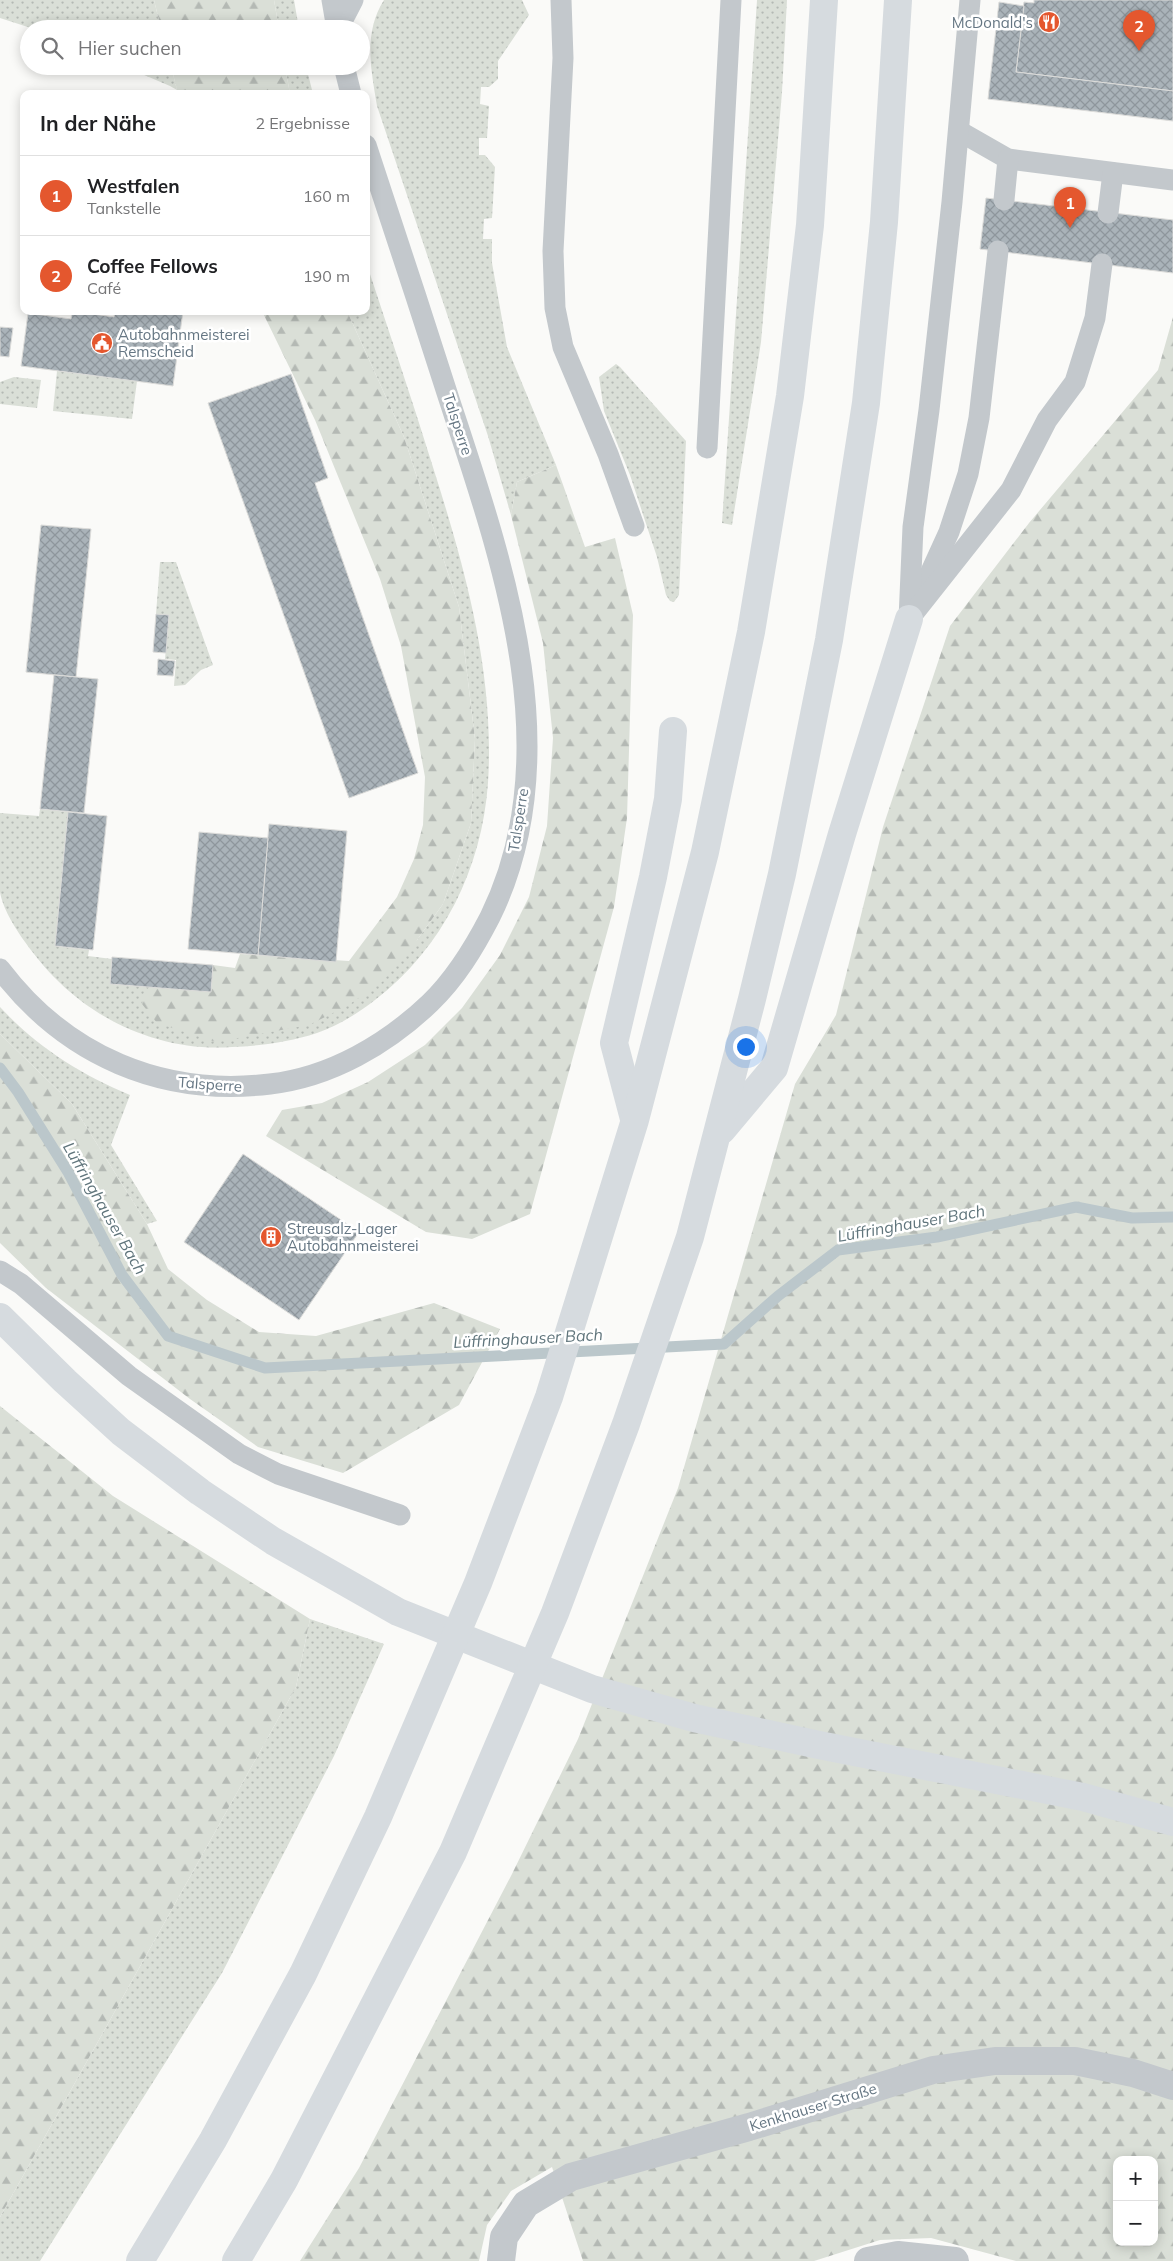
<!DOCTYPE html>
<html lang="de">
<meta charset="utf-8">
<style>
:root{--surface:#fff;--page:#f6f6f6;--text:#202124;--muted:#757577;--line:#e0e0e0;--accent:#e4572e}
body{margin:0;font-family:Mulish,sans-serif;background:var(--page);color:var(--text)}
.controls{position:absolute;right:15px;bottom:15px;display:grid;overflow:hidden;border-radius:10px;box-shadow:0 2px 12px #0003}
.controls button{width:45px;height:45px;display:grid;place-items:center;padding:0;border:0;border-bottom:1px solid var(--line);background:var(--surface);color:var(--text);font:25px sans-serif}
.you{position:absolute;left:745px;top:1046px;width:18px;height:18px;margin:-12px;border:4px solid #fff;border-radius:50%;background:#1a73e8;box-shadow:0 0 0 8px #1a73e833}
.badge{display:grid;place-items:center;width:32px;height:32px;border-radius:50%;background:var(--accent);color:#fff;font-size:16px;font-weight:700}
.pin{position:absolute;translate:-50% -41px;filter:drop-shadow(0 1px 2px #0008)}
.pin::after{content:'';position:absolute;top:26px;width:18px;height:15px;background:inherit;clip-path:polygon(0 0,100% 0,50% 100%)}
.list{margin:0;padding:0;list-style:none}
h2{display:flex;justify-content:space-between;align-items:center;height:65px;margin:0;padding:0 20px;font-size:21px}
h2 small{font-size:16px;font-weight:400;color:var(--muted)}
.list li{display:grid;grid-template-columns:32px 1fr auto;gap:15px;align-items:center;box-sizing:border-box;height:80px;padding:0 20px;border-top:1px solid var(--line)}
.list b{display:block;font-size:19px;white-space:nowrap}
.list p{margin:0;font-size:16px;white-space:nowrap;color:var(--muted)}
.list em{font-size:16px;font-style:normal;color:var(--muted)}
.icon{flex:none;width:28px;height:28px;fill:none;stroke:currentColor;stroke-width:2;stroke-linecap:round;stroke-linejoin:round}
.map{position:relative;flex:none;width:1173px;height:2261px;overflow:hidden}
.search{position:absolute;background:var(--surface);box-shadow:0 2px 12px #0003;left:20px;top:20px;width:350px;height:55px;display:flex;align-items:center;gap:12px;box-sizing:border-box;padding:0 18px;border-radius:28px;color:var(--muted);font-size:19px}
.panel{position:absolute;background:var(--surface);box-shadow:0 2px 12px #0003;left:20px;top:90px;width:350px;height:225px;border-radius:10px}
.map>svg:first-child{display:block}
.grass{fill:url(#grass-dots)}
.forest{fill:url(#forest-firs);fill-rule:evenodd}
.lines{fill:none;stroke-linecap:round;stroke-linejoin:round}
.stream{stroke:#bbc7cb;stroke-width:11}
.building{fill:url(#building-cross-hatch);stroke:#dcdcda}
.service{stroke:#c3c8cc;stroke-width:21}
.tertiary{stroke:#c3c8cc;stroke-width:28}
.secondary{stroke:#d6dbdf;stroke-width:28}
.motorway{stroke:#d6dbdf;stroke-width:28}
.labels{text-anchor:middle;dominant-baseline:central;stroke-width:5;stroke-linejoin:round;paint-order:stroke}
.poi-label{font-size:15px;fill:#657683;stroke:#fff;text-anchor:start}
.street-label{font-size:15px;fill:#657683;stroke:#fff}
.water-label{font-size:16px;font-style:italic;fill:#60757c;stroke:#fff}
</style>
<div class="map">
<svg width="1173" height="2261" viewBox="0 0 1173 2261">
<defs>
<pattern id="grass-dots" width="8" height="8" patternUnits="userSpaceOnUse" patternTransform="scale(1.25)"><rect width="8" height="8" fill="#dadfd7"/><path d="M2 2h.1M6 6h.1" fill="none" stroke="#b4b9b4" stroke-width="1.8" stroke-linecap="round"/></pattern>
<pattern id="forest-firs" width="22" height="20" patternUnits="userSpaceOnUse" patternTransform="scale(1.25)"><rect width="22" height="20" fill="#dadfd7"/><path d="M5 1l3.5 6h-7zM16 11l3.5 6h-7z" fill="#b4b9b4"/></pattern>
<pattern id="building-cross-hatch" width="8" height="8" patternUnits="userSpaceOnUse" patternTransform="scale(1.25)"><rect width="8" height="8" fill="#aab3b9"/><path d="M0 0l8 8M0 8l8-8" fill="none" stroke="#8e969c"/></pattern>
</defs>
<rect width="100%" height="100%" fill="#fafaf8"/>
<g class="grass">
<path d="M0,0H154L161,29H34L0,18Z"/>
<path d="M274,0H294L299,29H279Z"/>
<path d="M384,0H522L529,15L498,61V79L489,87H481L480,104L489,106L487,138H479V155H485L495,167L492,218L484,219L483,239H492V263L507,347L556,465L517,482L511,515L488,436L377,106C371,69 363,33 384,0Z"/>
<path d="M757,0H787L782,92L761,342L732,525L722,523Z"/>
<path d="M123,66H171L177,90L170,86Z"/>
<path d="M285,66H306L313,94H290Z"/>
<path d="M366,262C388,329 411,396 432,464C465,568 495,673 488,783C482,868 443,948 375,1000C358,1013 338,1026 317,1033C289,1042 261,1046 232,1047C166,1052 99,1024 53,976C35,957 4,918 0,892C0,869 0,837 0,813L39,816L40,809L68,812L55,946L89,950L88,956L112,959L110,984L150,987L157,1023L417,940L443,904L471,823L475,739L459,607L404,437L347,311H366Z"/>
<path d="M616,364L620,367L686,441L679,595L674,602L670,601L666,595L657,557L630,475L604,411L599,377Z"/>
<path d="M57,371L137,381L132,419L53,411Z"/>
<path d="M14,377L41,380L37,408L0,404V382Z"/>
<path d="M160,562H176L213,665L201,670L185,685L174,686L176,660L165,659L169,615L156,614Z"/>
<path d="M0,1007C37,1047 80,1074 130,1095L111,1145L157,1221L147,1224L72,1104L0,1034Z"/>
<path d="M310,1619L384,1644L334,1756L222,1973L40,2261H0V2217L296,1687Z"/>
</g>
<g class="forest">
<path d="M154,0H274L279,29H161Z"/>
<path d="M171,66H285L290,94H181L177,90Z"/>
<path d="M262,311H347L404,437L459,607L475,739L471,823L443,904L417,940L382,982L347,1006L309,1025L216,1042L157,1023L142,1004L144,992L150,987L211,991L213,965L235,968L240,954L349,961L397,897L414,859L423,825L425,777L401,646L380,579L315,420Z"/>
<path d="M1173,317V2261H1016L931,2238L880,2240L814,2261H583L552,2167L511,2191L487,2225L479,2261H300L359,2168L512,1874L578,1739L678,1488L795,1084L836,1015L883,827L950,626L1029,523L1158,370ZM1117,2160H1154V2242H1117Z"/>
<path d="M556,465L585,547L615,538L633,615L627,818L614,907L530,1214L472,1239L426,1232L266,1136L282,1110L322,1103L368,1082L425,1045L462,1008L500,955L529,897L547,826L553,738L543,643L511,515L517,482Z"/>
<path d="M0,1034L72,1104L147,1224L168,1269L207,1300L259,1332L316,1336L434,1303L500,1329L459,1405L343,1473L258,1447L190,1399L46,1288L0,1243Z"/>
<path d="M0,1406L113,1496L310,1619L296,1687L0,2217Z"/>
</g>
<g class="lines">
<path class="stream" d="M0,1068L18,1092L68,1172L122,1275L168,1336L265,1368L724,1344L778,1296L838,1250L937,1237L1076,1207L1132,1218L1173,1217"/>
</g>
<g class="building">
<path d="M1034,0H1173V91L1016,72L1024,2L1034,3Z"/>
<path d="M999,2L1024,6L1016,72L1173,91V121L988,99Z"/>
<path d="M986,198L1173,220V273L980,249Z"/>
<path d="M72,311L114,317L115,311H183L173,386L21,366L28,313L71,319Z"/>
<path d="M0,327L13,328L9,357L0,356Z"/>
<path d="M291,374L328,478L315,483L418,773L349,798L208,403Z"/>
<path d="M41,525L91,529L76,677L26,672Z"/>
<path d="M156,614L169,615L166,653L153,652Z"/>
<path d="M158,659L175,661L173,676L157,675Z"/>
<path d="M54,675L98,679L84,813L40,809Z"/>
<path d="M68,812L107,816L93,950L55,946Z"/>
<path d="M269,824L347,831L336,962L258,955Z"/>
<path d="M199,832L268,838L258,955L188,949Z"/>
<path d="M112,957L213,965L211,992L110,984Z"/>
<path d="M243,1154L359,1232L299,1320L184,1242Z"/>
</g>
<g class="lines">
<g class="service">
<path d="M332,0L337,29"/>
<path d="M561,0L563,58L553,251L555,308L563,347L608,454L634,526"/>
<path d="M338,29L353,0"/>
<path d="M344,66L351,94"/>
<path d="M959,131L1008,159L1173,180"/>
<path d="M1004,200L1008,159"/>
<path d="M1108,213L1113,173"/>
<path d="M707,448L731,0"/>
<path d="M923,589L949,532L968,474L979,418L998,251"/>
<path d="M909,619L913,527L929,410L952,202L970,0"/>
<path d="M909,619L1011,490L1047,420L1075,382L1095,318L1102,264"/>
<path d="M0,969C66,1056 162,1097 270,1084C331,1077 387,1044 430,1003C456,978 474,948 490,917C571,753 502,560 449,399C422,314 394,230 366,145"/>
<path d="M0,1271L21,1284L129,1376L239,1454L278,1474L400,1515"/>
</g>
<g class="tertiary">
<path d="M501,2261L504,2237L526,2204L571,2177L749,2127L933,2070L995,2061H1075L1133,2073L1173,2086"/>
<path d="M868,2261L898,2255L955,2261"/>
</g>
<path class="secondary" d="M0,1317L65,1381L121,1432L200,1492L273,1541L398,1612L592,1689L694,1718L819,1745L1083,1797L1173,1822"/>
<g class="motorway">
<path d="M634,1119L614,1043L653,877L668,799L673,731"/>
<path d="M722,1130L774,1068L842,834L909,619"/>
<path d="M140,2261L213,2140L303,1974L378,1817L478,1583L549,1397L635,1120L705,852L751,632L790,396L810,225L824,0"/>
<path d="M236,2261L284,2180L453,1852L555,1613L626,1424L690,1237L752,999L782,874L829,640L866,403L884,222L898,0"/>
</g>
</g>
<defs>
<g id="restaurant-disc" transform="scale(1.125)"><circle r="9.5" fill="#e4572e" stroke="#fff"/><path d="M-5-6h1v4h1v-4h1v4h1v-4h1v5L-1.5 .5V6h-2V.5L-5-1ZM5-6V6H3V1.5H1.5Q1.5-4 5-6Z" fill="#fff"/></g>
<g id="civic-disc" transform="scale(1.125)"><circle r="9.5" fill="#e4572e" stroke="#fff"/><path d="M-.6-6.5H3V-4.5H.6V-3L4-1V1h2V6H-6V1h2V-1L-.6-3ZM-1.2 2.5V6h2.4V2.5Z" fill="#fff"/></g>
<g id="building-disc" transform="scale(1.125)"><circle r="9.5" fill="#e4572e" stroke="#fff"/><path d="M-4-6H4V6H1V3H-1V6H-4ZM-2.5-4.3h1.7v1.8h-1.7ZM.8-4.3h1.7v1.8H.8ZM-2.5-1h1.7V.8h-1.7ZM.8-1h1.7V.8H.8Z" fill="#fff"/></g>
</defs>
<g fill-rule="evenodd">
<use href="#restaurant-disc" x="1049" y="22"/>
<use href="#civic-disc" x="102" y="343"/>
<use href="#building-disc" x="271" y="1237"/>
</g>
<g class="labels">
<g class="poi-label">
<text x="1033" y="22" text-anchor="end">McDonald's</text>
<text x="118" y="334">Autobahnmeisterei<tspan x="118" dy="17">Remscheid</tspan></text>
<text x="287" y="1228">Streusalz-Lager<tspan x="287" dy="17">Autobahnmeisterei</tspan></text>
</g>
<g class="street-label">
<text transform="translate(458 424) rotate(72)">Talsperre</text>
<text transform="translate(518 820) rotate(-81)">Talsperre</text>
<text transform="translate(210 1084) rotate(4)">Talsperre</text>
<text transform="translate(813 2107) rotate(-17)">Kenkhauser Straße</text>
</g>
<g class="water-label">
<text transform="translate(105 1208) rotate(60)">Lüffringhauser Bach</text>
<text transform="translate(911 1223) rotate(-10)">Lüffringhauser Bach</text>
<text transform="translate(528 1338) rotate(-3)">Lüffringhauser Bach</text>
</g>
</g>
</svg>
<div class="controls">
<button>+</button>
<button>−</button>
</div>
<div class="you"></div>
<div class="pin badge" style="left:1070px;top:228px">1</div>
<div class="pin badge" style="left:1139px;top:51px">2</div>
<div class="search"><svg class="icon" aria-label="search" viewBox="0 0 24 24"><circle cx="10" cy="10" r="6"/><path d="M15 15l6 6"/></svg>Hier suchen</div>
<section class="panel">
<h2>In der Nähe<small>2 Ergebnisse</small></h2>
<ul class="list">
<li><span class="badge">1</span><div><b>Westfalen</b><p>Tankstelle</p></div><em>160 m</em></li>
<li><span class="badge">2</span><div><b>Coffee Fellows</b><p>Café</p></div><em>190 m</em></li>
</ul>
</section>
</div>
